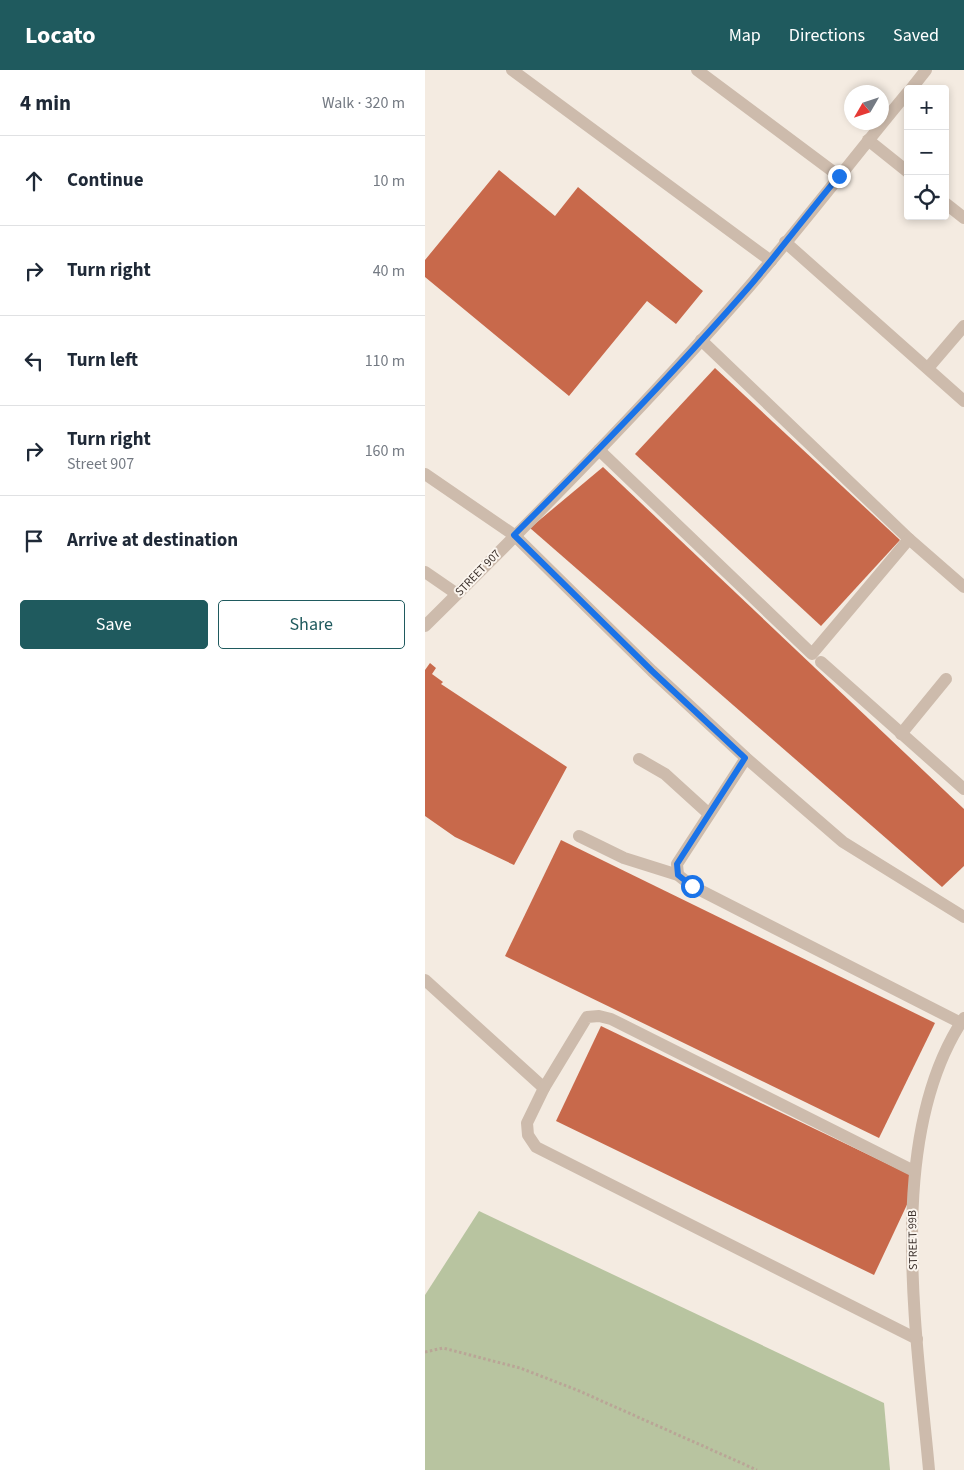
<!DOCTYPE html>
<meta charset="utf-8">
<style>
:root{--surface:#fff;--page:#f2f2f3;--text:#1f2937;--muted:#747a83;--line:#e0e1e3;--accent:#1f5a5e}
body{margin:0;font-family:"Source Sans 3",sans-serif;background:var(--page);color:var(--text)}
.controls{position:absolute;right:15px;top:15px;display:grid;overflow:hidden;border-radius:5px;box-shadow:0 2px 8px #0003}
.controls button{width:45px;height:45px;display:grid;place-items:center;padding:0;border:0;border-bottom:1px solid var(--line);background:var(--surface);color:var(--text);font:25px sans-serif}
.compass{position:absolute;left:419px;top:15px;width:45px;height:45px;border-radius:50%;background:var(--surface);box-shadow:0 2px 8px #0003;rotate:231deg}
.stop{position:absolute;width:15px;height:15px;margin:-11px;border:4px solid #1a73e8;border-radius:50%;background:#fff}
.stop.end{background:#1a73e8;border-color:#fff;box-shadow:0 1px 5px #0008}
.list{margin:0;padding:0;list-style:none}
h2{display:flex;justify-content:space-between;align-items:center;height:65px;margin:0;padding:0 20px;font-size:21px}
h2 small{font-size:16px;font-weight:400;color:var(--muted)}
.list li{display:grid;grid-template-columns:32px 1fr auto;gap:15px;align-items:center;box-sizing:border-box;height:90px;padding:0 20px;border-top:1px solid var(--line)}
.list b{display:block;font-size:19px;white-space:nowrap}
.list p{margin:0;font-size:16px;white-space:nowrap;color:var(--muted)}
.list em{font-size:16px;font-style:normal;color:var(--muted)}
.actions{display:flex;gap:10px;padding:15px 20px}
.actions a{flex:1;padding:11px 0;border:1px solid var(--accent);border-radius:5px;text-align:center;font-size:18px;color:var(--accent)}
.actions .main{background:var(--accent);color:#fff}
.icon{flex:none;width:28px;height:28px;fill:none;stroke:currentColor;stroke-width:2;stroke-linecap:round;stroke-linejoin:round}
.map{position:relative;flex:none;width:539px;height:1400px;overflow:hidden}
header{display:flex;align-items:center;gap:30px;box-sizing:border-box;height:70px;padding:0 25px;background:var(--accent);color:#fff}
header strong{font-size:24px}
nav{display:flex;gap:28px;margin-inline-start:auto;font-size:18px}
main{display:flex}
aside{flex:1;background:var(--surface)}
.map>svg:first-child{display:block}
.green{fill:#b8c4a0}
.building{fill:#c8694b}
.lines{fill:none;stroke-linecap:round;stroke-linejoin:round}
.path{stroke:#b9a596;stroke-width:3;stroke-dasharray:2.5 2.5;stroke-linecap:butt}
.minor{stroke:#cdbbac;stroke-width:12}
.route{stroke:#1a73e8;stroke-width:6}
.labels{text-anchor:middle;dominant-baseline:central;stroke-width:4;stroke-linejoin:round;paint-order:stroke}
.street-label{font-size:12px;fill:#3b302b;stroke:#fbf5ee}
</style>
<header>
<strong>Locato</strong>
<nav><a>Map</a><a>Directions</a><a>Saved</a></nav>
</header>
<main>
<aside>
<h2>4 min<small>Walk · 320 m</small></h2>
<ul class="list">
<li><svg class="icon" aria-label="ahead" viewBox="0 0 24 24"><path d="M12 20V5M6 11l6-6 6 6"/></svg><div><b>Continue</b></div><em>10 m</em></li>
<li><svg class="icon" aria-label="right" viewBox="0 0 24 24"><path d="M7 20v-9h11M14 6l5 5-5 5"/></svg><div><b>Turn right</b></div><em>40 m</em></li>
<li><svg class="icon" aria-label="left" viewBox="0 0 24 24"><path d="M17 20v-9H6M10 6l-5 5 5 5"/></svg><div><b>Turn left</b></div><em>110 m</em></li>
<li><svg class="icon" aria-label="right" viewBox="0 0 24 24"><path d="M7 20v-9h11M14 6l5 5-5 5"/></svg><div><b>Turn right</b><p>Street 907</p></div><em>160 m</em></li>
<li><svg class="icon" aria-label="arrive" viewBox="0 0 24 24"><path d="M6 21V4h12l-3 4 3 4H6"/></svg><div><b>Arrive at destination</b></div></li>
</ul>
<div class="actions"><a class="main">Save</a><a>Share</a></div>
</aside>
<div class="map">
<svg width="539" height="1400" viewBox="0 0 539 1400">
<rect width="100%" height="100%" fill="#f4ebe1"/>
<path class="green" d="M54,1141L459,1333L465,1400H0V1225Z"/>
<g class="building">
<path d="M74,100L130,146L153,117L278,221L251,254L222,231L144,326L0,207V190Z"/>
<path d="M290,298L475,470L396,556L210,384Z"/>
<path d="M178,397L539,739V796L517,817L105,458Z"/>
<path d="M5,593L11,598L7,604L18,612L16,614L142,697L89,795L30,767L0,746V600Z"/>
<path d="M136,770L510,953L454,1068L80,886Z"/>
<path d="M176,956L494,1109L449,1205L131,1051Z"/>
</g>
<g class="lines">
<path class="path" d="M0,1282L18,1278L95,1298L152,1320L332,1400"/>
<g class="minor">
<path d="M87,0L346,191"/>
<path d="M272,0L414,106"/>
<path d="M486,19L501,0"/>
<path d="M443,70L483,102"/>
<path d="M520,133L539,148"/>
<path d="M360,172L539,331"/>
<path d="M276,270L484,469L539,517"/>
<path d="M503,298L539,256"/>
<path d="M174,380L387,584L484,469"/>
<path d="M0,404L89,465L227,601L321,688L418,772L539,847"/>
<path d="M0,502L32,524"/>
<path d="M0,556C110,447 221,335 323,218C378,154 429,87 483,22"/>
<path d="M396,592L539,719"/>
<path d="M476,664L521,609"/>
<path d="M214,689L240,704L284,744"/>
<path d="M154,766L199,788L253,805L267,816L536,953"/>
<path d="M253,805L252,794L321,688"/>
<path d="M0,910L119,1018"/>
<path d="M489,1101L186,949L174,946L162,947L119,1018L102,1053L103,1065L111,1077L492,1269"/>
<path d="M504,1400C492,1265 459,1067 539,948"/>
</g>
</g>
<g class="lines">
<path class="route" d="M267,816L253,805L252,794L320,688L227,601L89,465C169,385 248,304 323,218C354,182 383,143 414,106"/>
</g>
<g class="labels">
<g class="street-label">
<text transform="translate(53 503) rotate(-46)">STREET 907</text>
<text transform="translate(488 1170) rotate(-91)">STREET 99B</text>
</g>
</g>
</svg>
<div class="controls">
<button>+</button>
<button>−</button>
<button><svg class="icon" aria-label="locate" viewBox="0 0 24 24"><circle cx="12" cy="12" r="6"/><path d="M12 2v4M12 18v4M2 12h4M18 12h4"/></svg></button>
</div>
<svg class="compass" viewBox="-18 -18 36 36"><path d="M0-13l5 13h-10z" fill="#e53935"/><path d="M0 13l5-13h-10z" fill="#747a83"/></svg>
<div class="stop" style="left:267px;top:816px"></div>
<div class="stop end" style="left:414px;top:106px"></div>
</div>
</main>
